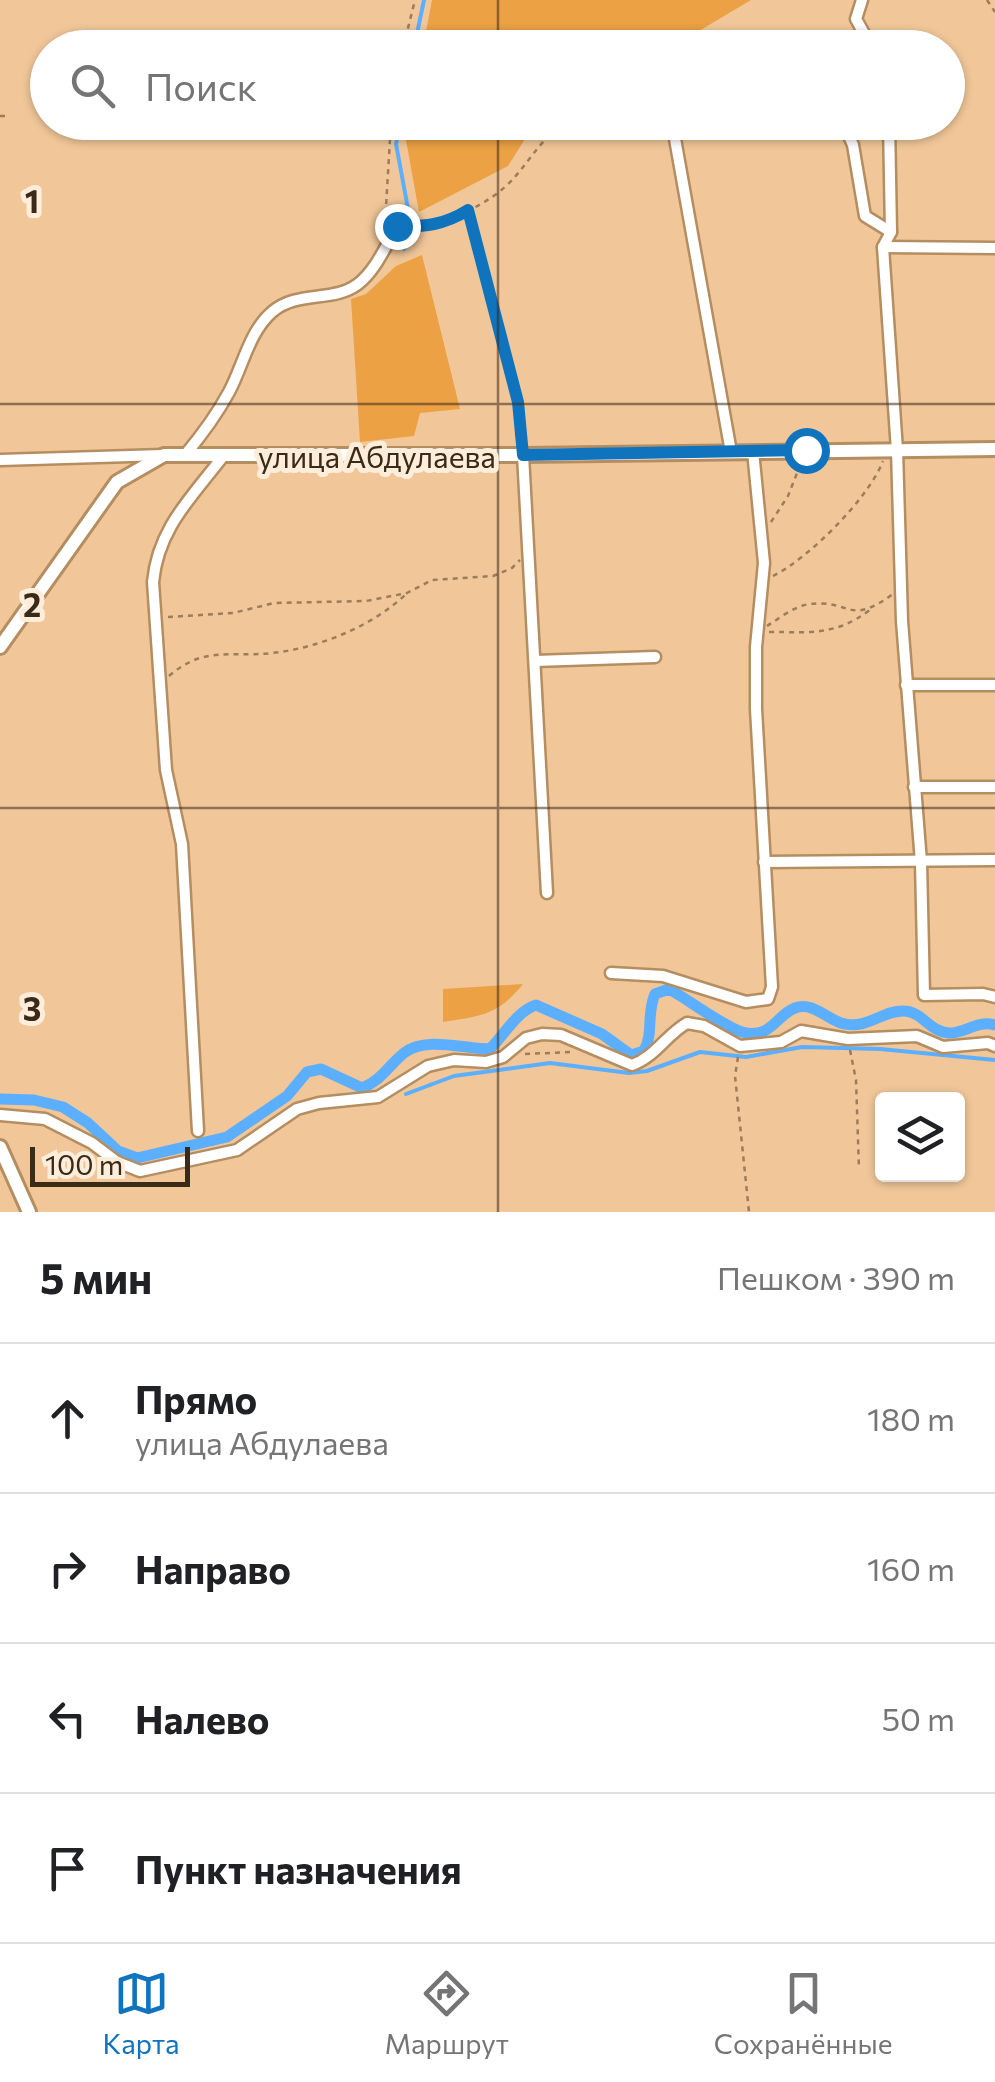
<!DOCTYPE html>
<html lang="ru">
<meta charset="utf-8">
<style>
:root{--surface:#fff;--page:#f2f2f2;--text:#202124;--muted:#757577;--line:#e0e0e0;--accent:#0f73be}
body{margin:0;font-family:Commissioner,sans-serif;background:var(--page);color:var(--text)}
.controls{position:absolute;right:30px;bottom:30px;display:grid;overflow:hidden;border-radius:10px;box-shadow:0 2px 8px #0004}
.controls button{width:90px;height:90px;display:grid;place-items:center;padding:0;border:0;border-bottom:2px solid var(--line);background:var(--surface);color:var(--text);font:50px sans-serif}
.scale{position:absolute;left:30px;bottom:25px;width:160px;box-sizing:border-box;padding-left:10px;border:5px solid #3a2a18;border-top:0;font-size:28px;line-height:35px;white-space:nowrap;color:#3a2a18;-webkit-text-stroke:8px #feeddb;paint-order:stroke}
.stop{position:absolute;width:30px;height:30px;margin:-22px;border:8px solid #0f73be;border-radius:50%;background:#fff}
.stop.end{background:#0f73be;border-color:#fff;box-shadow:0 2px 10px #0008}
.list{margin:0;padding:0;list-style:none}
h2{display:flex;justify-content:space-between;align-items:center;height:130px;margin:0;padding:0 40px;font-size:42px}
h2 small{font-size:32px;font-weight:400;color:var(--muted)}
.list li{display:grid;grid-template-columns:65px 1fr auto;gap:30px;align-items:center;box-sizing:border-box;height:150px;padding:0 40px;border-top:2px solid var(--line)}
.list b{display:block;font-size:38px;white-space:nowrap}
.list p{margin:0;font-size:32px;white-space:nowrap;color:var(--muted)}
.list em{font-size:32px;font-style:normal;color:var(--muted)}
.icon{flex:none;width:55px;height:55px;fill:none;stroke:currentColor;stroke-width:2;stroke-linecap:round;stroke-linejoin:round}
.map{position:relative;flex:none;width:995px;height:1212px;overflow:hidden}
.search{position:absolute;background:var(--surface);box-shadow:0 2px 8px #0004;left:30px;right:30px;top:30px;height:110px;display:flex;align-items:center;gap:25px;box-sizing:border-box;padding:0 35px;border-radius:55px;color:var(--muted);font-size:38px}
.sheet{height:730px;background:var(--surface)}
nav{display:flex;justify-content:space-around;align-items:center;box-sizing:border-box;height:140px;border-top:2px solid var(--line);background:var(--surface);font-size:28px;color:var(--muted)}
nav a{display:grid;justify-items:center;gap:5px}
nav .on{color:var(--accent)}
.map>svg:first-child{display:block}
.green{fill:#eba144}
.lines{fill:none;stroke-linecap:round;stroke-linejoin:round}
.stream{stroke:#5baffe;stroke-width:4}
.canal{stroke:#5baffe;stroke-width:11}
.minor-casing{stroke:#b48d61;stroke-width:15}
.major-casing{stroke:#b48d61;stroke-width:18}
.path{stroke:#9b7d5c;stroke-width:2.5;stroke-dasharray:5 5;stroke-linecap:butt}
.minor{stroke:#fff;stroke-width:10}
.major{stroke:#fff;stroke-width:12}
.route{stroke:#0f73be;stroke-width:12}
.grid{fill:none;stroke:#3a2a18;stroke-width:2.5;stroke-opacity:0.55}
.labels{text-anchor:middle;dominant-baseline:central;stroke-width:10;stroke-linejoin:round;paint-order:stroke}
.street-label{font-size:30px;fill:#3a2a18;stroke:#feeddb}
.grid-label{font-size:32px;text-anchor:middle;font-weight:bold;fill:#3a2a18;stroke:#feeddb;stroke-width:10;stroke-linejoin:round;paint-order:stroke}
</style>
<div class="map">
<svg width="995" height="1212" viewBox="0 0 995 1212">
<rect width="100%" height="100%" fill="#f1c799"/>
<g class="green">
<path d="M432,0H751L672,47H423Z"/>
<path d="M409,123V122L545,123L530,131L508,166L419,212L406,140Z"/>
<path d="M422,255L460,409L420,413L414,436L360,442L351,299L366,294L396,266Z"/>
<path d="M523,984C498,1015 481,1016 443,1022V989Z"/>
</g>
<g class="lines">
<g class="stream">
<path d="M414,48L424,0"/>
<path d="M401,122L396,144L411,225L404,249"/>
<path d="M406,1094L454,1076L550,1063L629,1073L647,1071L700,1052L746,1057L802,1047L880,1049L995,1060"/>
</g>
<path class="canal" d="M0,1099L34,1100L63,1107L88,1123L118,1151L137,1158L227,1137L287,1096L307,1072L321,1069L362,1088C382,1080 388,1066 404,1053C426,1036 464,1049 490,1049C505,1034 517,1011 536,1005L602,1034L631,1055L644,1051C654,1032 646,1015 655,994L669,989C689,1000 723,1026 742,1032C771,1040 776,1015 795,1008C814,1001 828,1021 845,1024C867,1029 884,1010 904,1011C922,1011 931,1034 951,1033C967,1032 978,1020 995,1025"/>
<g class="minor-casing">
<g id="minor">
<path d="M862,0L856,19L872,48"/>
<path d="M672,122L731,452"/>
<path d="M843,122L853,145L865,216L891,232"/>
<path d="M889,122L891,232L883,247L897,450L902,621L921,862L924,995L983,994L995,997"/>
<path d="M883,247L995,248"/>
<path d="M185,455C201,436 217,414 229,392C243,366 249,332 272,312C297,290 333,303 358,284C376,270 386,245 397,227"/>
<path d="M523,455L547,893"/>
<path d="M0,460L163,455"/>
<path d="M535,661L655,657"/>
<path d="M906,685H995"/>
<path d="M914,787H995"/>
<path d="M764,862L995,860"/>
<path d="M611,973L663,976L746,1002L768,999L772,987L756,709V647L764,563L753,451"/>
<path d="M0,1115L45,1119L92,1143L117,1162L140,1171L237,1150L297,1109L319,1103L378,1097L428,1066L454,1060L486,1062L503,1057L526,1038L542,1034L561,1035L632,1065C655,1057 666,1035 687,1023L704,1026L740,1046L781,1042L801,1031L848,1039L917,1036L943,1047L988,1043L995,1046"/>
<path d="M198,1131L182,844L166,770L153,582C158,528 192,497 224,455"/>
</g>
</g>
<g class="major-casing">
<g id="major">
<path d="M0,647L117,482L164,455H523L995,449"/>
<path d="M0,1147L29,1212"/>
</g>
</g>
<g class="path">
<path d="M987,0L995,12"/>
<path d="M403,48L415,0"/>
<path d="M0,116H9"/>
<path d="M468,210L518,402L522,444"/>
<path d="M385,224L391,122"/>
<path d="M409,227C441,227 491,204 513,179C531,159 542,138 565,122"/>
<path d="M771,522L788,496L801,463"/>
<path d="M773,576C809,558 869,498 883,461"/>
<path d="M168,617L233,613L274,603L366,601L407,593L432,580L493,576L512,568L520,560"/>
<path d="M767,626C780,618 794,606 810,604C851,599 848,627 893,594"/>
<path d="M769,632C811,632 835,636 870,610"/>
<path d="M169,676C205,645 229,658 272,653C318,648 371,627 405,595"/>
<path d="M850,1050L856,1080L859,1169"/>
<path d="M525,1054L571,1052"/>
<path d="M738,1057L735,1076L749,1212"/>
</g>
<use href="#minor" class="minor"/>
<use href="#major" class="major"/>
</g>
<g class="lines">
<path class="route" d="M397,226C425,227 444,225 468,210L518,402L523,455L806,450"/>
</g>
<path class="grid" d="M498,0V48M498,122V1212M0,404H995M0,808H995"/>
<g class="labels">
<g class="street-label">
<text x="377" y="455">улица Абдулаева</text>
</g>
</g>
<g class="grid-label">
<text x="32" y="213">1</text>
<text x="32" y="617">2</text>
<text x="32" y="1021">3</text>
</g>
</svg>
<div class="controls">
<button><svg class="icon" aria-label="layers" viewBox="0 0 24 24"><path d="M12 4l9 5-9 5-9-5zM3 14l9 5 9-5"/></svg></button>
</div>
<div class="scale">100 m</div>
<div class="stop" style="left:806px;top:450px"></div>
<div class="stop end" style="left:397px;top:226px"></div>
<div class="search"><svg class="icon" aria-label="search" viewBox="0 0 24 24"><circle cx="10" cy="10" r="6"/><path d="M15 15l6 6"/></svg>Поиск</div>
</div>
<section class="sheet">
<h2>5 мин<small>Пешком · 390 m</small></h2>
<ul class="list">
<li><svg class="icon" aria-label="ahead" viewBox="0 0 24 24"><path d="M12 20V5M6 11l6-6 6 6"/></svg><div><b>Прямо</b><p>улица Абдулаева</p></div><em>180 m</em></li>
<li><svg class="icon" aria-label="right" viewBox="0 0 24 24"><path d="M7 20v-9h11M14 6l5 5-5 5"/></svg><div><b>Направо</b></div><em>160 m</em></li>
<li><svg class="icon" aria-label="left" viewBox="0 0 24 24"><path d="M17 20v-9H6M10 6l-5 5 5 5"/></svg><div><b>Налево</b></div><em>50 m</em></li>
<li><svg class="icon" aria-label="arrive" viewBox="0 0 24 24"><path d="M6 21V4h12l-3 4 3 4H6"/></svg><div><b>Пункт назначения</b></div></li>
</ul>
</section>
<nav>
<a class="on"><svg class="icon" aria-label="map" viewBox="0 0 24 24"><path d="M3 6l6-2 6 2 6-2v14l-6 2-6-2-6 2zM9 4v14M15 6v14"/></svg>Карта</a>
<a><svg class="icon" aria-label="directions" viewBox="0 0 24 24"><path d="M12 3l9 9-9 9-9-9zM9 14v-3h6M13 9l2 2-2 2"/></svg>Маршрут</a>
<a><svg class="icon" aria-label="saved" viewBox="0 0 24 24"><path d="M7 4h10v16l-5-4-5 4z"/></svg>Сохранённые</a>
</nav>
